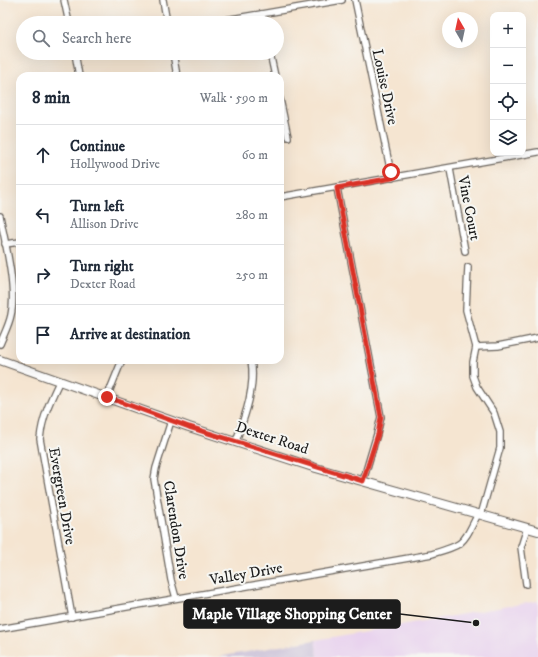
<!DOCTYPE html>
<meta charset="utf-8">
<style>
:root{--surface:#fff;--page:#f2f2f3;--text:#1f2937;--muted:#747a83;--line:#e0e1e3}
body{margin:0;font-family:"IM FELL DW Pica",serif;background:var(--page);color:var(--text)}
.controls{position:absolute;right:12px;top:12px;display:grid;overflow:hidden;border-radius:8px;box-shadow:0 4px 16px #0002}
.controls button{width:36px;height:36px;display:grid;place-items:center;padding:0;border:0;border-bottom:1px solid var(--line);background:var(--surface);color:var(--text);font:20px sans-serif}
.compass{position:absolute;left:442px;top:12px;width:36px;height:36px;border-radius:50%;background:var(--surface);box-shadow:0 4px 16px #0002;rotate:351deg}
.stop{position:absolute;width:12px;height:12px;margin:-9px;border:3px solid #d93025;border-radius:50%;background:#fff}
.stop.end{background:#d93025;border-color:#fff;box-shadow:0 1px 4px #0008}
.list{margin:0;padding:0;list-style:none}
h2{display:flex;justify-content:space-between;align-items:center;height:52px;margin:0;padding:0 16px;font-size:17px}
h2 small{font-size:13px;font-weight:400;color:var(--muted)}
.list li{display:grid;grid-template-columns:26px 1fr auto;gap:12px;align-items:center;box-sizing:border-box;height:60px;padding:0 16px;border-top:1px solid var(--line)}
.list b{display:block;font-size:15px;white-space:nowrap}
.list p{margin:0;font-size:13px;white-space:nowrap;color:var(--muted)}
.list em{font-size:13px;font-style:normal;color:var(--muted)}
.icon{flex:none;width:22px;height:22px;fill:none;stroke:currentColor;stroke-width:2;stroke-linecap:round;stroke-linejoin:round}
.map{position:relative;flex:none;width:538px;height:657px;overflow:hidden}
.search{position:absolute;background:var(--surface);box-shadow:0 4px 16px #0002;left:16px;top:16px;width:268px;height:44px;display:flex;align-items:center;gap:10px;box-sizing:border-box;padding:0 14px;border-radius:22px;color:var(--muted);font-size:15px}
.panel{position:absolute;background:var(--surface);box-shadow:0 4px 16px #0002;left:16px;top:72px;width:268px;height:292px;border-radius:12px}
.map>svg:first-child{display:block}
.built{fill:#e8d2ee}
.industrial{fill:#c9bfd7}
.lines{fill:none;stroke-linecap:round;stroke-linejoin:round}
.minor-casing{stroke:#68625b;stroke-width:8}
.secondary-casing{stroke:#68625b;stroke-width:10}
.minor{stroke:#fff;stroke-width:5.5}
.secondary{stroke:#fff;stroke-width:8}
.route{stroke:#d93025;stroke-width:5}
.labels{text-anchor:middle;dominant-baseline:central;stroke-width:4;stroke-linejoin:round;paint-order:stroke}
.street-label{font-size:15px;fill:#1c1c1c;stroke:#f6f6f2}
.leader{fill:none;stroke:#1c1c1c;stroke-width:1.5}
.callout-dot{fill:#1c1c1c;stroke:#f6f6f2;stroke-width:1.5}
.callout{fill:#1c1c1c;stroke:#1c1c1c;stroke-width:1.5}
.callout-label{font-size:16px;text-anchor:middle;font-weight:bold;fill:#fff}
</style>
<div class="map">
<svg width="538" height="657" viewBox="0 0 538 657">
<rect width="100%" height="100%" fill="#f6f6f2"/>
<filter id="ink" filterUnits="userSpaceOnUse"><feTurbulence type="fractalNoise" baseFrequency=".025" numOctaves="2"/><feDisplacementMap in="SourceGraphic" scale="8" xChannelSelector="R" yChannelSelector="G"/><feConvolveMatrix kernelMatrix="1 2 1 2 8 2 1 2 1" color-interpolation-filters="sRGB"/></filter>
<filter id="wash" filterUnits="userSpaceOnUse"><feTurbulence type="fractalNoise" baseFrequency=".012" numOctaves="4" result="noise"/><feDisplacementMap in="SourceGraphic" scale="16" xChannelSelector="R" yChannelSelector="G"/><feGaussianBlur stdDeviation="0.9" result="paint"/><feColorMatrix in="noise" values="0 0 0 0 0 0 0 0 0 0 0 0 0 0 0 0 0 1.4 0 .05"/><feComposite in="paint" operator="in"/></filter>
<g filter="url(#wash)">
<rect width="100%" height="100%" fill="#f5e5d1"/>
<path class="built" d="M538,601V657H318L315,640Z"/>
<path class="industrial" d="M315,640L318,657H218Z"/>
</g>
<g filter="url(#ink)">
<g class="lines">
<g class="minor-casing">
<g id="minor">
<path d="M64,0L69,23"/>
<path d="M163,0L167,23"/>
<path d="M355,0L392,178"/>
<path d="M262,14L263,23"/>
<path d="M208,23L342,0"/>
<path d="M75,53L79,76"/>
<path d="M173,53L177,76"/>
<path d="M270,53L275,76"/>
<path d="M280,99L288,137"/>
<path d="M450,169L465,251"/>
<path d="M337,188L381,417L377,434L363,481"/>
<path d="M280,197L538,152"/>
<path d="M0,216C5,242 17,289 11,315C9,325 4,334 0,344"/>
<path d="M5,244L20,242"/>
<path d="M468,267L466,310L476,347L473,362V376L477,387L494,413L500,432V448L481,515"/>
<path d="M476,347L498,346L538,338"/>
<path d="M59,382C50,401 42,418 40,439L72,617"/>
<path d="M107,397L122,360"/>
<path d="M171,421L156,468L154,479L171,580L176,598"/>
<path d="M236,441C245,416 256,387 251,360"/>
<path d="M526,584L521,547L527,528"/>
<path d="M0,629L432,554C465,544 462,545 478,514"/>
</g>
</g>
<g class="secondary-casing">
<path id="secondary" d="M0,360L189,427L316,468L538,531"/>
</g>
<use href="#minor" class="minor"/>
<use href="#secondary" class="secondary"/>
</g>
</g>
<g class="lines" filter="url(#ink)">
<path class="route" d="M107,397L189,427L363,481L378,434L381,417L337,188L392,178L391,172"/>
</g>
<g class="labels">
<g class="street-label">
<text transform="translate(385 87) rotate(78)">Louise Drive</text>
<text transform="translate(469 208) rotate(79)">Vine Court</text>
<text transform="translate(272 438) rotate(18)">Dexter Road</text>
<text transform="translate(62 496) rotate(80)">Evergreen Drive</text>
<text transform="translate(176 530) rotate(81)">Clarendon Drive</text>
<text transform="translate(246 574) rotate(-10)">Valley Drive</text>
</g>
</g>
<path class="leader" d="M476 623L400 614"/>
<circle class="callout-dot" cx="476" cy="623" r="4"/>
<rect class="callout" x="184" y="600" width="216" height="28" rx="4"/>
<g class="callout-label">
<text x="292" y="619">Maple Village Shopping Center</text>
</g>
</svg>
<div class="controls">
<button>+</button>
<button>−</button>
<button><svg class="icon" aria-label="locate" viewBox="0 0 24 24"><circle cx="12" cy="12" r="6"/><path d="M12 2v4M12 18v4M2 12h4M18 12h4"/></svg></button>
<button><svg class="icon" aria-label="layers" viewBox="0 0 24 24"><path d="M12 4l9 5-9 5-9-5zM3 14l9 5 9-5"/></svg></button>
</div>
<svg class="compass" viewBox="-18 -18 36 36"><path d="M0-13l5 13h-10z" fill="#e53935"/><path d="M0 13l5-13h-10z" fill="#747a83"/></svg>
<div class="stop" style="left:391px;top:172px"></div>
<div class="stop end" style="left:107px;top:397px"></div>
<div class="search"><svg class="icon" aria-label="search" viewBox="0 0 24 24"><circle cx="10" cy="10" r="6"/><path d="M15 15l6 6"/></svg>Search here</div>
<section class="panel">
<h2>8 min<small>Walk · 590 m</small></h2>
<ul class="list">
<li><svg class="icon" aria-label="ahead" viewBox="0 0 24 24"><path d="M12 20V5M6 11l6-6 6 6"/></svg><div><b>Continue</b><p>Hollywood Drive</p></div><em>60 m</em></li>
<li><svg class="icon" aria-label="left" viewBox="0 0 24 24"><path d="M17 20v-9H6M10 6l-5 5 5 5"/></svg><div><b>Turn left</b><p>Allison Drive</p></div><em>280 m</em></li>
<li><svg class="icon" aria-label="right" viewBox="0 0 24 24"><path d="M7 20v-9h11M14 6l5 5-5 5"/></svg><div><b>Turn right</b><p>Dexter Road</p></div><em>250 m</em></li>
<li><svg class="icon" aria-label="arrive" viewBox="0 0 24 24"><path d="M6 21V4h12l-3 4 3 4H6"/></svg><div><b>Arrive at destination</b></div></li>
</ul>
</section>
</div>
